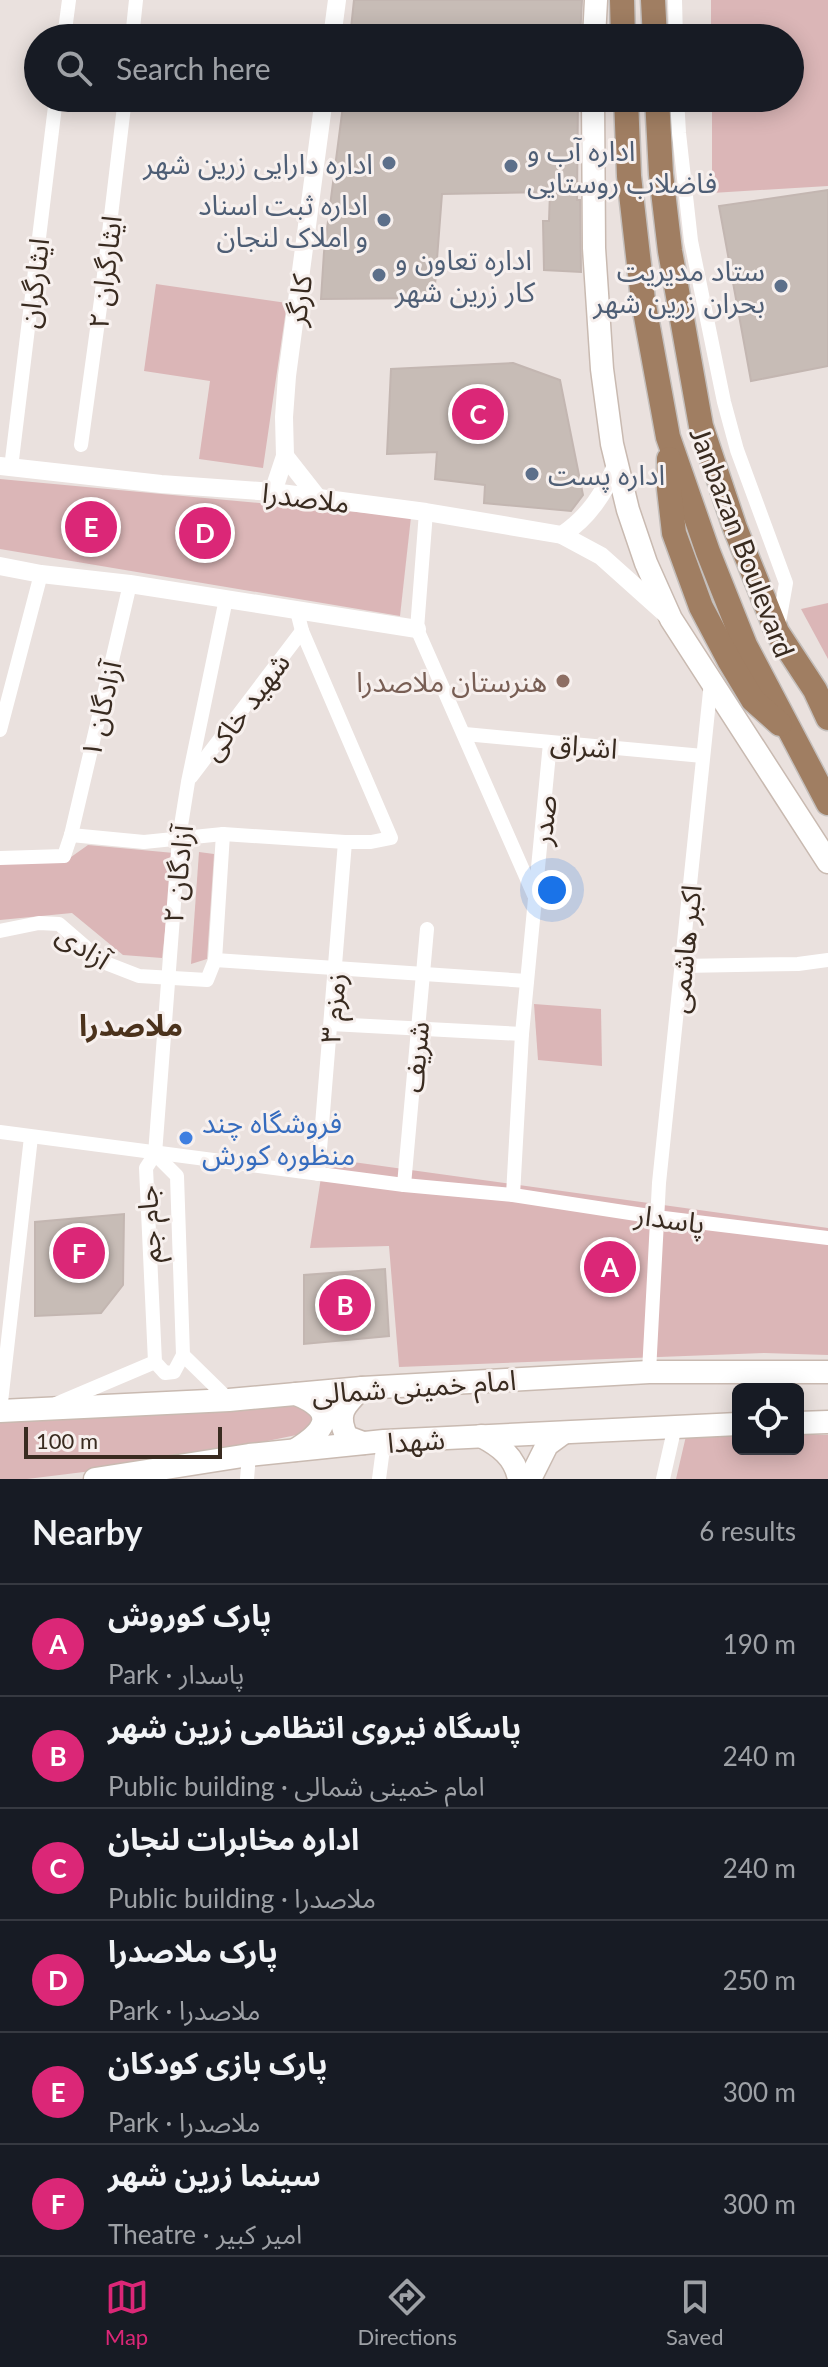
<!DOCTYPE html>
<meta charset="utf-8">
<style>
:root{--surface:#171b24;--page:#242831;--text:#f1f3f6;--muted:#9ea1a6;--line:#363941;--accent:#db2777}
body{margin:0;font-family:Lato,"Noto Sans Arabic",sans-serif;background:var(--page);color:var(--text)}
.controls{position:absolute;right:24px;bottom:24px;display:grid;overflow:hidden;border-radius:12px;box-shadow:0 4px 20px #0003}
.controls button{width:72px;height:72px;display:grid;place-items:center;padding:0;border:0;border-bottom:2px solid var(--line);background:var(--surface);color:var(--text);font:40px sans-serif}
.scale{position:absolute;left:24px;bottom:20px;width:198px;box-sizing:border-box;padding-left:8px;border:4px solid #392b20;border-top:0;font-size:22px;line-height:28px;white-space:nowrap;color:#392b20;-webkit-text-stroke:6px #f7f0ee;paint-order:stroke}
.you{position:absolute;left:552px;top:890px;width:28px;height:28px;margin:-20px;border:6px solid #fff;border-radius:50%;background:#1a73e8;box-shadow:0 0 0 12px #1a73e833}
.badge{display:grid;place-items:center;width:52px;height:52px;border-radius:50%;background:var(--accent);color:#fff;font-size:26px;font-weight:700}
.pin{position:absolute;translate:-50% -50%;border:4px solid #fff;box-shadow:0 2px 8px #0006}
.list{margin:0;padding:0;list-style:none}
h2{display:flex;justify-content:space-between;align-items:center;height:104px;margin:0;padding:0 32px;font-size:34px}
h2 small{font-size:26px;font-weight:400;color:var(--muted)}
.list li{display:grid;grid-template-columns:52px 1fr auto;gap:24px;align-items:center;box-sizing:border-box;height:112px;padding:0 32px;border-top:2px solid var(--line)}
.list b{display:block;font-size:30px;white-space:nowrap}
.list p{margin:0;font-size:26px;white-space:nowrap;color:var(--muted)}
.list em{font-size:26px;font-style:normal;color:var(--muted)}
.icon{flex:none;width:44px;height:44px;fill:none;stroke:currentColor;stroke-width:2;stroke-linecap:round;stroke-linejoin:round}
.map{position:relative;flex:none;width:828px;height:1479px;overflow:hidden}
.search{position:absolute;background:var(--surface);box-shadow:0 4px 20px #0003;left:24px;right:24px;top:24px;height:88px;display:flex;align-items:center;gap:20px;box-sizing:border-box;padding:0 28px;border-radius:44px;color:var(--muted);font-size:30px}
.sheet{height:776px;background:var(--surface)}
nav{display:flex;justify-content:space-around;align-items:center;box-sizing:border-box;height:112px;border-top:2px solid var(--line);background:var(--surface);font-size:22px;color:var(--muted)}
nav a{display:grid;justify-items:center;gap:4px}
nav .on{color:var(--accent)}
.map>svg:first-child{display:block}
.green{fill:#dbb6b7}
.building{fill:#c7bcb6;stroke:#c3b6b1;stroke-width:2}
.lines{fill:none;stroke-linecap:round;stroke-linejoin:round}
.secondary-casing{stroke:#c9bab1;stroke-width:25}
.primary-casing{stroke:#c4bfbc;stroke-width:27}
.minor{stroke:#fff;stroke-width:14}
.tertiary{stroke:#fff;stroke-width:18}
.secondary{stroke:#fff;stroke-width:22}
.primary{stroke:#a07e62;stroke-width:24}
.service-dot{fill:#5c6f8a;stroke:#f7f0ee;stroke-width:3}
.education-dot{fill:#8d6e63;stroke:#f7f0ee;stroke-width:3}
.shop-dot{fill:#3f7fe0;stroke:#f7f0ee;stroke-width:3}
.labels{text-anchor:middle;dominant-baseline:central;stroke-width:6;stroke-linejoin:round;paint-order:stroke}
.service-label{font-size:28px;fill:#4e5e75;stroke:#f7f0ee;text-anchor:start}
.street-label{font-size:28px;fill:#392b20;stroke:#f7f0ee}
.education-label{font-size:28px;fill:#785e54;stroke:#f7f0ee;text-anchor:end}
.shop-label{font-size:28px;fill:#366cbe;stroke:#f7f0ee;text-anchor:start}
.neighbourhood-label{font-size:30px;font-weight:bold;fill:#4b321c;stroke:#f7f0ee}
</style>
<div class="map">
<svg width="828" height="1479" viewBox="0 0 828 1479">
<rect width="100%" height="100%" fill="#eae1de"/>
<g class="green">
<path d="M711,0H828V186L712,193V98H790V38H711Z"/>
<path d="M156,284L287,303L263,468L199,459L210,381L144,371Z"/>
<path d="M0,479L411,517L400,616L0,549Z"/>
<path d="M828,603V659L801,609Z"/>
<path d="M88,845L174,853L162,958L123,955L72,913L0,920V863L64,862Z"/>
<path d="M199,852L214,854L207,959L191,964Z"/>
<path d="M534,1004L601,1009L602,1066L538,1060Z"/>
<path d="M324,1158L828,1228V1355L764,1353L399,1367L389,1246L310,1248Z"/>
<path d="M307,1406L312,1418L306,1433L165,1462L27,1479H0V1416Z"/>
<path d="M798,1435H828V1479H676L686,1436H738V1449H798Z"/>
</g>
<g class="building">
<path d="M354,0H582L580,38H350Z"/>
<path d="M344,98H578L577,200H580L581,272L544,270L543,221H549L550,192L442,194L434,298L321,299L324,252Z"/>
<path d="M828,190V366L751,381L719,206Z"/>
<path d="M513,363L560,380L583,495L571,511L484,503L485,485L435,479L437,452L387,454L391,369Z"/>
<path d="M124,1214L123,1285L101,1313L35,1316V1222Z"/>
<path d="M385,1269L389,1336L304,1344V1275Z"/>
</g>
<g class="lines">
<g class="secondary-casing">
<g id="secondary">
<path d="M594,38L596,0"/>
<path d="M593,98L594,248L602,369L612,444L628,510L646,563L671,619L828,862"/>
<path d="M362,1388C345,1405 335,1413 347,1437L363,1443"/>
<path d="M0,1411L229,1400L362,1388L649,1372H828"/>
<path d="M798,1423L828,1422"/>
<path d="M481,1436C500,1446 515,1457 519,1479"/>
<path d="M295,1450C327,1430 338,1411 296,1394"/>
<path d="M95,1479L249,1455L384,1441L738,1424"/>
<path d="M530,1479L547,1445L562,1434"/>
</g>
</g>
<g class="primary-casing">
<g id="primary">
<path d="M622,0L623,38"/>
<path d="M653,0L655,38"/>
<path d="M626,98L629,176L643,300L668,437L708,552L745,645L828,803"/>
<path d="M657,98L661,174L670,251L701,426L735,528L777,632L815,690L828,718"/>
<path d="M669,459V489L674,533L701,607L729,660L753,700L780,724"/>
</g>
</g>
<g class="minor">
<path d="M675,0L676,38"/>
<path d="M64,38L69,0"/>
<path d="M132,38L136,0"/>
<path d="M677,98L679,133L691,241L724,402L737,450L786,583L778,628"/>
<path d="M81,445L101,300L125,98"/>
<path d="M11,468L56,98"/>
<path d="M426,512L417,629L534,895"/>
<path d="M0,730L41,574"/>
<path d="M465,734L703,756"/>
<path d="M191,777L302,631"/>
<path d="M71,835L144,842L223,834L345,842H371L391,838L302,631L297,611"/>
<path d="M0,858L64,856L71,835L130,584"/>
<path d="M0,931L39,923L59,924L103,962L139,976L207,980L215,960L223,834"/>
<path d="M215,960L527,981"/>
<path d="M682,966L798,964L828,960"/>
<path d="M331,1024L522,1034"/>
<path d="M0,1132L404,1185L513,1195L656,1217L828,1238"/>
<path d="M155,1154L177,1176L183,1355"/>
<path d="M318,1174L345,842"/>
<path d="M404,1185L427,929"/>
<path d="M513,1195L522,1034L550,743"/>
<path d="M183,1355L229,1400"/>
<path d="M155,1362L146,1168L155,1154L179,838L188,782L226,599"/>
<path d="M155,1362L165,1373L174,1372L183,1355"/>
<path d="M649,1372L659,1183L711,682"/>
<path d="M56,1404L155,1362"/>
<path d="M0,1411L31,1137"/>
<path d="M247,1479L249,1455"/>
<path d="M379,1479L384,1441"/>
<path d="M663,1479L675,1426"/>
</g>
<g class="tertiary">
<path d="M332,38L337,0"/>
<path d="M285,456L318,498"/>
<path d="M0,466L161,484L273,492L426,512L562,535L601,556L668,616"/>
<path d="M273,492L285,456L284,417L287,376L324,98"/>
<path d="M562,535C589,517 604,493 617,464"/>
<path d="M0,566L41,574L130,584L417,629"/>
</g>
<use href="#secondary" class="secondary"/>
<use href="#primary" class="primary"/>
</g>
<g class="service-dot">
<circle cx="389" cy="163" r="8"/>
<circle cx="511" cy="166" r="8"/>
<circle cx="384" cy="220" r="8"/>
<circle cx="379" cy="275" r="8"/>
<circle cx="781" cy="286" r="8"/>
<circle cx="532" cy="474" r="8"/>
</g>
<circle class="education-dot" cx="563" cy="681" r="8"/>
<circle class="shop-dot" cx="186" cy="1138" r="8"/>
<g class="labels">
<g class="service-label">
<text x="527" y="150">اداره آب و<tspan x="527" dy="32">فاضلاب روستایی</tspan></text>
<text x="373" y="163" text-anchor="end">اداره دارایی زرین شهر</text>
<text x="368" y="204" text-anchor="end">اداره ثبت اسناد<tspan x="368" dy="32">و املاک لنجان</tspan></text>
<text x="395" y="259">اداره تعاون و<tspan x="395" dy="32">کار زرین شهر</tspan></text>
<text x="765" y="270" text-anchor="end">ستاد مدیریت<tspan x="765" dy="32">بحران زرین شهر</tspan></text>
<text x="548" y="474">اداره پست</text>
</g>
<g class="street-label">
<text transform="translate(104 272) rotate(-83)">ایثارگران ۲</text>
<text transform="translate(33 283) rotate(-83)">ایثارگران</text>
<text transform="translate(298 300) rotate(-82)">کارگر</text>
<text transform="translate(306 497) rotate(7)">ملاصدرا</text>
<text transform="translate(743 542) rotate(69)">Janbazan Boulevard</text>
<text transform="translate(245 706) rotate(-53)">شهید خاکی</text>
<text transform="translate(100 709) rotate(-77)">آزادگان ۱</text>
<text transform="translate(584 745) rotate(5)">اشراق</text>
<text transform="translate(543 820) rotate(-84)">صدر</text>
<text transform="translate(177 874) rotate(-84)">آزادگان ۲</text>
<text transform="translate(84 946) rotate(33)">آزادی</text>
<text transform="translate(684 949) rotate(-84)">اکبر هاشمی</text>
<text transform="translate(332 1008) rotate(-85)">زمزم ۳</text>
<text transform="translate(415 1057) rotate(-85)">شریف</text>
<text transform="translate(670 1218) rotate(8)">پاسدار</text>
<text transform="translate(148 1224) rotate(-93)">جام جم</text>
<text transform="translate(414 1386) rotate(-4)">امام خمینی شمالی</text>
<text transform="translate(416 1440) rotate(-4)">شهدا</text>
</g>
<g class="education-label">
<text x="547" y="681">هنرستان ملاصدرا</text>
</g>
<g class="shop-label">
<text x="202" y="1122">فروشگاه چند<tspan x="202" dy="32">منظوره کورش</tspan></text>
</g>
<g class="neighbourhood-label">
<text x="131" y="1024">ملاصدرا</text>
</g>
</g>
</svg>
<div class="controls">
<button><svg class="icon" aria-label="locate" viewBox="0 0 24 24"><circle cx="12" cy="12" r="6"/><path d="M12 2v4M12 18v4M2 12h4M18 12h4"/></svg></button>
</div>
<div class="scale">100 m</div>
<div class="you"></div>
<div class="pin badge" style="left:610px;top:1267px">A</div>
<div class="pin badge" style="left:345px;top:1305px">B</div>
<div class="pin badge" style="left:478px;top:414px">C</div>
<div class="pin badge" style="left:205px;top:533px">D</div>
<div class="pin badge" style="left:91px;top:527px">E</div>
<div class="pin badge" style="left:79px;top:1253px">F</div>
<div class="search"><svg class="icon" aria-label="search" viewBox="0 0 24 24"><circle cx="10" cy="10" r="6"/><path d="M15 15l6 6"/></svg>Search here</div>
</div>
<section class="sheet">
<h2>Nearby<small>6 results</small></h2>
<ul class="list">
<li><span class="badge">A</span><div><b>پارک کوروش</b><p>Park · پاسدار</p></div><em>190 m</em></li>
<li><span class="badge">B</span><div><b>پاسگاه نیروی انتظامی زرین شهر</b><p>Public building · امام خمینی شمالی</p></div><em>240 m</em></li>
<li><span class="badge">C</span><div><b>اداره مخابرات لنجان</b><p>Public building · ملاصدرا</p></div><em>240 m</em></li>
<li><span class="badge">D</span><div><b>پارک ملاصدرا</b><p>Park · ملاصدرا</p></div><em>250 m</em></li>
<li><span class="badge">E</span><div><b>پارک بازی کودکان</b><p>Park · ملاصدرا</p></div><em>300 m</em></li>
<li><span class="badge">F</span><div><b>سینما زرین شهر</b><p>Theatre · امیر کبیر</p></div><em>300 m</em></li>
</ul>
</section>
<nav>
<a class="on"><svg class="icon" aria-label="map" viewBox="0 0 24 24"><path d="M3 6l6-2 6 2 6-2v14l-6 2-6-2-6 2zM9 4v14M15 6v14"/></svg>Map</a>
<a><svg class="icon" aria-label="directions" viewBox="0 0 24 24"><path d="M12 3l9 9-9 9-9-9zM9 14v-3h6M13 9l2 2-2 2"/></svg>Directions</a>
<a><svg class="icon" aria-label="saved" viewBox="0 0 24 24"><path d="M7 4h10v16l-5-4-5 4z"/></svg>Saved</a>
</nav>
